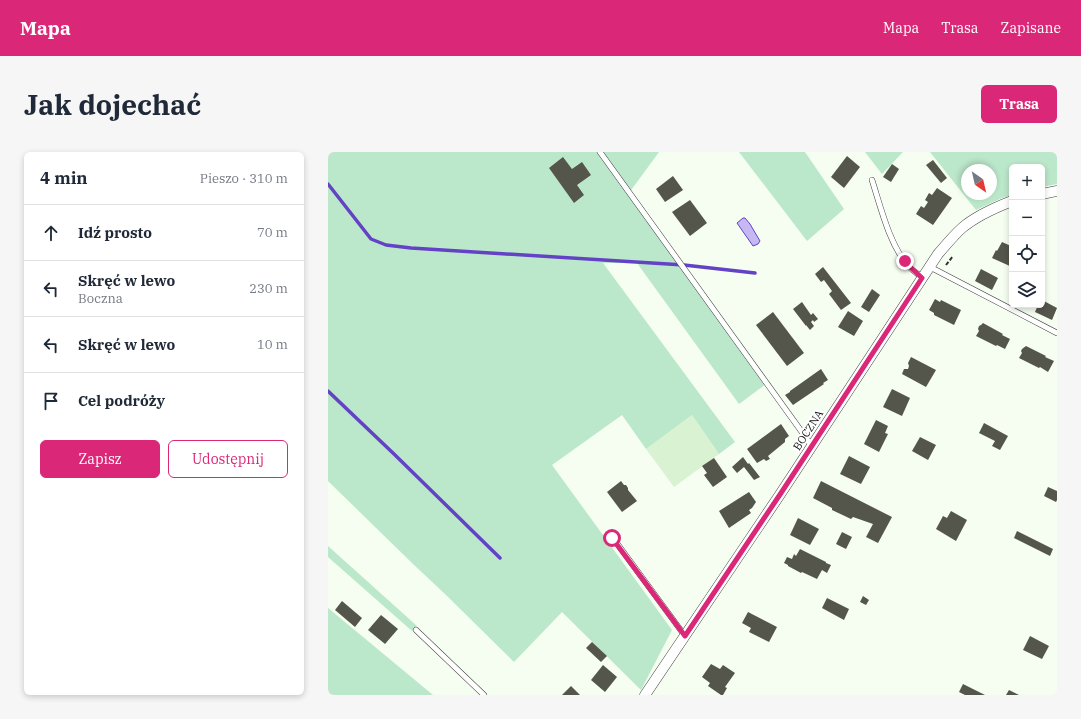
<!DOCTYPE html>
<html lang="pl">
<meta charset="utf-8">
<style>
:root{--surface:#fff;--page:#f6f6f7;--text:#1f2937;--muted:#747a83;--line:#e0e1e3;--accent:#db2777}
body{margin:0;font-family:"IBM Plex Serif",serif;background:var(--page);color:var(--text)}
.controls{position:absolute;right:12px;top:12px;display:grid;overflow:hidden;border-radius:6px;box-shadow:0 2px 6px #0003}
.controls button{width:36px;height:36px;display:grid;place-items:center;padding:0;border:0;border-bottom:1px solid var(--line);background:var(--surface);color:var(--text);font:20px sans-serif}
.compass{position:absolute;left:633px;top:12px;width:36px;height:36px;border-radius:50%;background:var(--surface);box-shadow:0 2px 6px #0003;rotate:146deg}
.stop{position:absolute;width:12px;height:12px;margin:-9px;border:3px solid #db2777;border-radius:50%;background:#fff}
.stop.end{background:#db2777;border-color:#fff;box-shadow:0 1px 4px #0008}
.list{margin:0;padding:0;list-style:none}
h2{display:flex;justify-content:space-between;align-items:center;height:52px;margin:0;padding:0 16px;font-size:17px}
h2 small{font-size:13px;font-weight:400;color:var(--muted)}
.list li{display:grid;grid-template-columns:26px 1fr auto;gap:12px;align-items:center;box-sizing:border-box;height:56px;padding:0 16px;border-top:1px solid var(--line)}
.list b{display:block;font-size:15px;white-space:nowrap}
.list p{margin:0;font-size:13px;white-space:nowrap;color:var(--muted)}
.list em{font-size:13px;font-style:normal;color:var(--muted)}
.actions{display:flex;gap:8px;padding:12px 16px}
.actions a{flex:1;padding:9px 0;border:1px solid var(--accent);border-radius:6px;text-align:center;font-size:14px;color:var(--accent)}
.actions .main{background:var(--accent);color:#fff}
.icon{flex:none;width:22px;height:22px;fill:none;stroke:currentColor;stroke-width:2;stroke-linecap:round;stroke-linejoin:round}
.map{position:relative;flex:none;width:729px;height:543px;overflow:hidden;border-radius:6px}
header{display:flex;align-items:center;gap:24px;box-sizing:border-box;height:56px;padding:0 20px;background:var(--accent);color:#fff}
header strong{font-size:19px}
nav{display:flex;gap:22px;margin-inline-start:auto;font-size:14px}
.intro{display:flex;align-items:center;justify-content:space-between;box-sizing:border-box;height:96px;padding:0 24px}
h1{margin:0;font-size:28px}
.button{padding:10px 18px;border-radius:6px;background:var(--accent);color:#fff;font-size:14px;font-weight:700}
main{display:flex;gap:24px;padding:0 24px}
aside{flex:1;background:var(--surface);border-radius:6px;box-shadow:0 2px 6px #0003}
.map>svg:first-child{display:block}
.farmland{fill:#d9f3d2}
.green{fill:#bbe7ca;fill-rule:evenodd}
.water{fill:#c5b8f3;stroke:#6342c6}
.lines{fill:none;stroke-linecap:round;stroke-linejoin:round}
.stream{stroke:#6342c6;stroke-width:3.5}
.building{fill:#54564b}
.lane-casing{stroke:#414141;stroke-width:6}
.street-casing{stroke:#414141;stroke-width:11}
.path{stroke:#303030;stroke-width:2;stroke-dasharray:4 2;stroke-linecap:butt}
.lane{stroke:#fff;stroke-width:5}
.street{stroke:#fff;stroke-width:10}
.route{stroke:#db2777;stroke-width:5}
.labels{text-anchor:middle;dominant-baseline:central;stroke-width:4;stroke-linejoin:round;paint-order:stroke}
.street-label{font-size:11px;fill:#0e0e0e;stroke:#fff}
</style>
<header>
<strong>Mapa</strong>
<nav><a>Mapa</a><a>Trasa</a><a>Zapisane</a></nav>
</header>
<div class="intro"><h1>Jak dojechać</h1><a class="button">Trasa</a></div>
<main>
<aside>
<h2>4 min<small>Pieszo · 310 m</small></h2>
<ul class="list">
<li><svg class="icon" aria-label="ahead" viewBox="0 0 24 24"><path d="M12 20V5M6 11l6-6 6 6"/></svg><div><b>Idź prosto</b></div><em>70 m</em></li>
<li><svg class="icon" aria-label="left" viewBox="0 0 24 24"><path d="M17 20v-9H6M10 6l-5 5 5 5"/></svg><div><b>Skręć w lewo</b><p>Boczna</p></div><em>230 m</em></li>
<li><svg class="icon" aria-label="left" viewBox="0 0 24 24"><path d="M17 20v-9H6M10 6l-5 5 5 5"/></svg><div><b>Skręć w lewo</b></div><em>10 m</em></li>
<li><svg class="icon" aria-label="arrive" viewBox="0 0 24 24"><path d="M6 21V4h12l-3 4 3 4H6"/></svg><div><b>Cel podróży</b></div></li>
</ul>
<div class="actions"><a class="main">Zapisz</a><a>Udostępnij</a></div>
</aside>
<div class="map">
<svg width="729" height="543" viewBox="0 0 729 543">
<rect width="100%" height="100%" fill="#f5fef0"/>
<path class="farmland" d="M364,263L391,302L346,335L318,297Z"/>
<g class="green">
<path d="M0,0H331L301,41L438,232L411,252L309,111H275L407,290L391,302L364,263L318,297L294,263L224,313L344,478L313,538L234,460L186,510L118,443L84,411L0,329Z"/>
<path d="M411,0H477L516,57L479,89Z"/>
<path d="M537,0H575L554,22Z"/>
<path d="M602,0H729V32L714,35V15H684V43L674,46L648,58ZM639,18H663V42H639Z"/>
<path d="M0,394L89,474L84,479L0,405Z"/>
<path d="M0,456L105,543H0Z"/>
</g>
<path class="water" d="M415,66H417L422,72L432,89L430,92L425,94L409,71Z"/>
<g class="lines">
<g class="stream">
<path d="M0,32L43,87L58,93L83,96L356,113L427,121"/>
<path d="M0,239L66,302L172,406"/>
</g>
</g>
<g class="building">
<path d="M519,4L532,15L516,36L503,25Z"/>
<path d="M235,5L244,17L254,10L263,23L249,33L256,43L246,51L221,16Z"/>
<path d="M605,8L619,26L613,31L598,13Z"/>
<path d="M564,12L571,17L563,30L555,25Z"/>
<path d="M345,24L355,38L337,50L328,37Z"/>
<path d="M609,36L624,46L605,73L588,62L593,54L596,56L600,50L597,48L601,41L604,43Z"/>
<path d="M362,48L379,71L362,84L344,60Z"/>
<path d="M674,90L683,94H684V115L664,106L668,98L669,99Z"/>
<path d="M495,115L523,151L513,158L501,142L504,139L496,128L493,130L487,122Z"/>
<path d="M653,117L670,126L664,138L647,129Z"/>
<path d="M544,137L552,143L541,160L533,155Z"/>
<path d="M607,147L612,150L613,148L633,158L626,173L606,163V161L601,158Z"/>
<path d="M714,148L729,156L724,168L707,160L710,153H714Z"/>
<path d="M474,150L483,163L485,161L490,167L486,170L485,168L483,170L486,174L482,178L478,173V174L465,157Z"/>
<path d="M520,159L535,169L526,184L510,175Z"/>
<path d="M445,160L476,201L459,214L428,173Z"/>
<path d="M655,171L675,182L674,183L682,187L677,197L669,193L668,194L648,184L651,179L650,177L651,174L653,173Z"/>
<path d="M698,194L718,204L717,205L726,209L720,220L712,215L711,216L691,206L694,201L693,199L694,197Z"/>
<path d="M583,205L608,218L598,235L574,222L576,217H580L581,214L580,211Z"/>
<path d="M493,217L500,228L495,231L496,232L465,253L457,243L462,240V239Z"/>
<path d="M564,237L582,246L574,264L555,255Z"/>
<path d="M548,268L560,274L557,281L560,282L551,300L536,292Z"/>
<path d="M656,271L680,284L672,298L664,294L667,289L651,281Z"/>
<path d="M453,272L461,284L457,287V290L440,304L442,307L438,309L436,307L429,311L419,297Z"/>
<path d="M592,285L608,293L600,308L584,299Z"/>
<path d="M521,304L542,315L533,332L512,322Z"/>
<path d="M415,305L420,312L421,311L432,325L426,328L416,315L409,321L404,315Z"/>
<path d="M386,306L399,325L385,335L376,323L379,321L374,314Z"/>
<path d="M293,329L296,333H298L300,336V338L309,349L294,360L279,340Z"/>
<path d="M493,329L564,365L550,391L538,385L545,372L525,365L523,367L504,358V356L485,346Z"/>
<path d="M720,335L729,339V348L728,350L716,344Z"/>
<path d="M421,340L428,350L424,356L421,358L423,361L401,376L391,359Z"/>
<path d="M623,359L639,368L628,389L608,377L615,364L619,366Z"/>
<path d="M470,366L491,377L482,393L462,383Z"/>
<path d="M689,379L725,397L722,404L686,386Z"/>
<path d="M514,380L524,385L518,397L508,392Z"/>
<path d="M472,397L498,410V411L503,413L499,421L494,418L489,427L474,420L473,421L460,414V413L456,411L459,405L464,407L466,402L468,404Z"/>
<path d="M535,444L541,448L538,453L532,450Z"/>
<path d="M499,446L521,457L516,468L494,456Z"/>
<path d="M14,449L34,466L27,475L7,458Z"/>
<path d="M420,460L449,475L441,490L421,480L423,476L414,471Z"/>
<path d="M53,463L70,477L57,492L40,478Z"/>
<path d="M702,484L721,494L714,507L695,498Z"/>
<path d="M264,490L279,504L273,510L258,496Z"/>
<path d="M383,512L392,517L395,513L407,521L397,535L399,536L395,543H393L380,534L382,531L374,525Z"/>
<path d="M275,513L289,525L277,540L263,528Z"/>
<path d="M635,532L657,543H637L631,540Z"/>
<path d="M243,534L252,543H234Z"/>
<path d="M681,538L691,543H678Z"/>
</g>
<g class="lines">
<g class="lane-casing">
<g id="lane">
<path d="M272,0L484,294"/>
<path d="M544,28C553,56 561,91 580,114C584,118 590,122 595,126"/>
<path d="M602,115L729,181"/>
<path d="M285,386L357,484"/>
<path d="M88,478L156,543"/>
</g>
</g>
<g class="street-casing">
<g id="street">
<path d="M714,42L729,39"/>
<path d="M317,543L453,341L610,102C618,93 625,84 634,76C648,64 666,56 684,49"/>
</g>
</g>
<g class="path">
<path d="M618,113L625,104"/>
<path d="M728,543L729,542"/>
</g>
<use href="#lane" class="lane"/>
<use href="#street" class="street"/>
</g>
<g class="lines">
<path class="route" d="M284,386L357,484L453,341L594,126L581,114L577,109"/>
</g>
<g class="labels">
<g class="street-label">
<text transform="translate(480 278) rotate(-57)">BOCZNA</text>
</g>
</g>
</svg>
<div class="controls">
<button>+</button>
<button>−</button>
<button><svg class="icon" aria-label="locate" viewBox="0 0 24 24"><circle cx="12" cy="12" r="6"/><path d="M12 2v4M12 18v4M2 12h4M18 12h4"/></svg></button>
<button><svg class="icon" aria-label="layers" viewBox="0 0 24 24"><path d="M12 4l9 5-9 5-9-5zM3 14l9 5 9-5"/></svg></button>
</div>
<svg class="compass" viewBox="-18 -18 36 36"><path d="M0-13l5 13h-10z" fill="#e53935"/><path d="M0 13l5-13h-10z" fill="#747a83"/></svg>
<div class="stop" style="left:284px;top:386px"></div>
<div class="stop end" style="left:577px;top:109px"></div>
</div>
</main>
